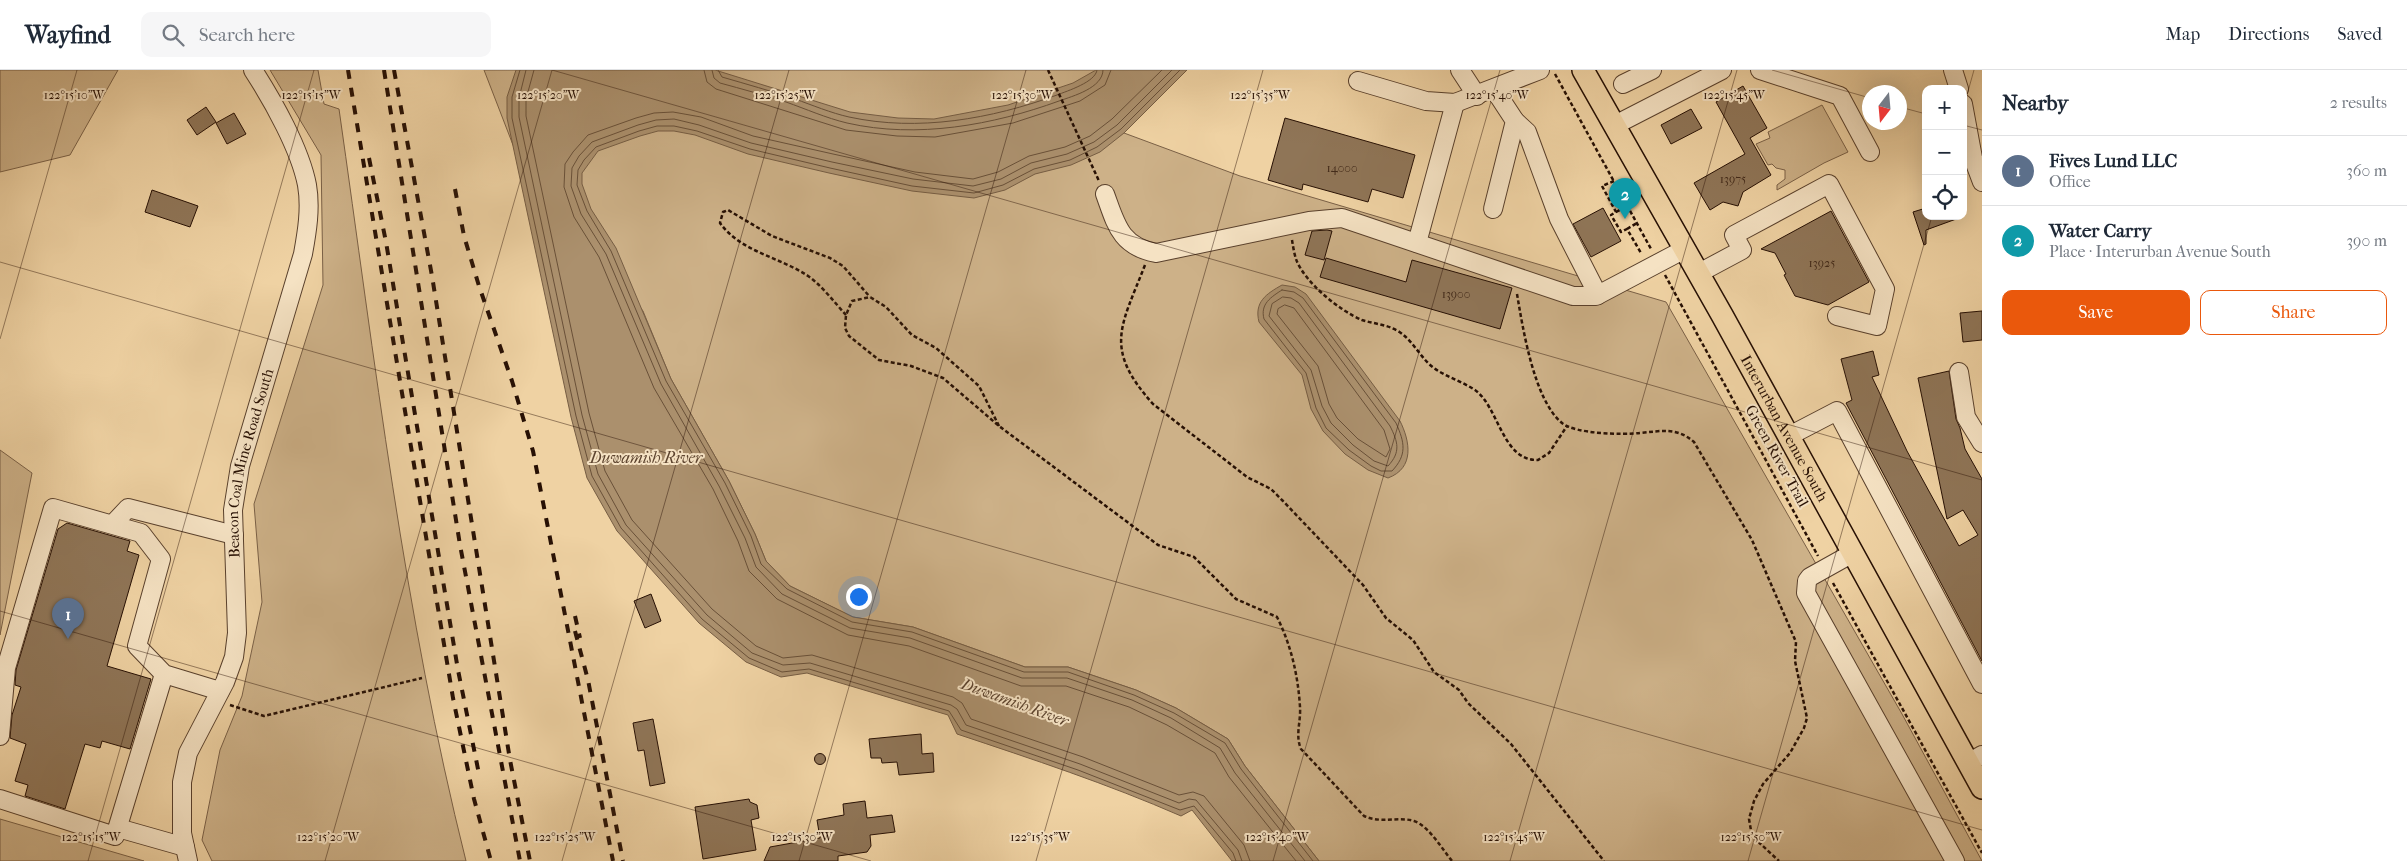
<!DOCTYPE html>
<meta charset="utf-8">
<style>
:root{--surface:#fff;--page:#f6f6f7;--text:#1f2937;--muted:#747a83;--line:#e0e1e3;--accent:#ea580c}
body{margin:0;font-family:"IM FELL French Canon",serif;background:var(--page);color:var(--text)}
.controls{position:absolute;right:15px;top:15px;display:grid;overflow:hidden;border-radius:10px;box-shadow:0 5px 20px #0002}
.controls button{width:45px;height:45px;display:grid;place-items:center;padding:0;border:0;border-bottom:1px solid var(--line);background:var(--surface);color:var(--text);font:25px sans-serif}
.compass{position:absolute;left:1862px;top:15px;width:45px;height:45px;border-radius:50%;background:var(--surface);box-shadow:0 5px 20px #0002;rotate:196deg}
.you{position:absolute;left:858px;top:526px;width:18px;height:18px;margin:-12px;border:4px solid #fff;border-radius:50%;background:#1a73e8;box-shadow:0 0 0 8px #1a73e833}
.badge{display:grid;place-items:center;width:32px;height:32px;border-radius:50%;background:var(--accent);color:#fff;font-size:16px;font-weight:700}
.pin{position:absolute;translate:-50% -41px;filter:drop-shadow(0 1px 2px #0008)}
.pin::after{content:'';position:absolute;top:26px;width:18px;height:15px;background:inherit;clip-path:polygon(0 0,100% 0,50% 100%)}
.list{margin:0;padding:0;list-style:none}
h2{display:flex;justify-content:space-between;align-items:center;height:65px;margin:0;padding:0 20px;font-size:21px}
h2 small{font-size:16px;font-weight:400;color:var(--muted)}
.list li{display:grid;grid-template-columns:32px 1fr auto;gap:15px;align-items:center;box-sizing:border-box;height:70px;padding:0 20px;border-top:1px solid var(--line)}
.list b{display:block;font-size:19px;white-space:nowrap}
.list p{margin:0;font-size:16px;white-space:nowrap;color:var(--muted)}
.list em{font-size:16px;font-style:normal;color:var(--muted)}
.actions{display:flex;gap:10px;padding:15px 20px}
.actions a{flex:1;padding:11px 0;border:1px solid var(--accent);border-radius:10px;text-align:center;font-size:18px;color:var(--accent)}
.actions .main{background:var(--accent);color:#fff}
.icon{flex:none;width:28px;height:28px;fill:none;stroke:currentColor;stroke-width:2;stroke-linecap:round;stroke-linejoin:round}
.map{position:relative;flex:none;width:1982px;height:791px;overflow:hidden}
header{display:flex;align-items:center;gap:30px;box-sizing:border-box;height:70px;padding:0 25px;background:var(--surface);border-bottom:1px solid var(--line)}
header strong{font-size:24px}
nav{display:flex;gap:28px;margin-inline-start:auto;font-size:18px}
.search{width:350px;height:45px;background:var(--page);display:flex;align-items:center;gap:12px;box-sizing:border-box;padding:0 18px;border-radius:10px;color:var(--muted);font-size:19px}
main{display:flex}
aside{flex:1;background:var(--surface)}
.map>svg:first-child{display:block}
.green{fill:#cdb188;stroke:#7a6046}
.water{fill:#ab906d;stroke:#765d43}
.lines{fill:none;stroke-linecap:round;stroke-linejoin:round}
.shore{stroke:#695038;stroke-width:1}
.building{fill:#8f7557;stroke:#271004}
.minor-casing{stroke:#59402c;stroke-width:20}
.major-casing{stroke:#271004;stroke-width:24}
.path{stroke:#271004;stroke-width:2.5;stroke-dasharray:4 2.5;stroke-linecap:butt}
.minor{stroke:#f5e2c3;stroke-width:18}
.major{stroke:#efd2a3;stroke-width:21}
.rail{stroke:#271004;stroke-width:4;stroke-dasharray:9 9;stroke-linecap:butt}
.ticks{fill:none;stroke:#271004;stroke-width:1;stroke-opacity:0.45}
.labels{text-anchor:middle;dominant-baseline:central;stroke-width:4;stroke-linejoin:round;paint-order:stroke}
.number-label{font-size:12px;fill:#412919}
.street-label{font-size:15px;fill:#271004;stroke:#f5e2c3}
.water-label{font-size:16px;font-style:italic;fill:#5c432e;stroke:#f5e2c3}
.ticks-label{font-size:12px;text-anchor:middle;fill:#271004;stroke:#f5e2c3;stroke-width:4;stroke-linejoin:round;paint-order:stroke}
</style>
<header>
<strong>Wayfind</strong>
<div class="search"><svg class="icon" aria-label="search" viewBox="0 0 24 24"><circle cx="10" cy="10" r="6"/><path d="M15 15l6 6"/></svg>Search here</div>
<nav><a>Map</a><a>Directions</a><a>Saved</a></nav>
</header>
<main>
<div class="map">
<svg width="1982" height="791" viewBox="0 0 1982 791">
<rect width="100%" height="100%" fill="#efd2a3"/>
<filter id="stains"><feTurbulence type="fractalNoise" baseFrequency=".004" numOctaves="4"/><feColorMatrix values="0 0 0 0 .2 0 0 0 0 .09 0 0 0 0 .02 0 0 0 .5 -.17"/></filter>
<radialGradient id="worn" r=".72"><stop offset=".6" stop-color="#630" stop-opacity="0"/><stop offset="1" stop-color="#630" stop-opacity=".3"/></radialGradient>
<g class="green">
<path d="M0,0H118L70,85L0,102Z"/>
<path d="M270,0H318L324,34L339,39C375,291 404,544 466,791H212L202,770L220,680L242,626L262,532L254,434L323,215L321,85Z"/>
<path d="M484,0H1096L1124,63L1240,106L1666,232L1902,644L1982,791H1319L1245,696L1228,669L1176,638L1136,620L1068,597H1025L913,557L853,547L790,516L766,491L755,464L729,411L671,309L643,241L513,75Z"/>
<path d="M1822,35L1848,82L1824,93L1777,120V115L1785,109V100L1776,98L1772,94L1768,95L1756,74L1770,68L1768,62Z"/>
<path d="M0,380L32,403L0,565Z"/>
<path d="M0,749L144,791H0Z"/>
</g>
<g class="water">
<path d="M516,0H715L850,42L898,48L934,49L1008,35L1073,13L1096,0H1187L1124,63L1100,82L1071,95L1035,104L1005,120L974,128L912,121L829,103L748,84L695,65L674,61H658L640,66L598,81L582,103V114L591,139L616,178L671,309L729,411L755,464L766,491L790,516L853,547L913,557L1025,597H1068L1136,620L1176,638L1228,669L1245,696L1319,791H1232L1192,740L1181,746C1108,714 1032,689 957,664L948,645L807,603L781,607L746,592L699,553L617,461L587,408L571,347L507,48V27Z"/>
<path d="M1282,215L1295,217L1306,224L1400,351C1410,371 1415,398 1388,408L1368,400L1345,384L1323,361L1311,339L1302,305L1259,252C1254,232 1266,224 1282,215Z"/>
</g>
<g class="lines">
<g class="shore">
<path d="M520,0L512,27V48L576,346L592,406L621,458L702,549L749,588L782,602L809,599L949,641L961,660L1078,700L1180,740L1194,736L1233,783L1236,791"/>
<path d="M526,0L519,28V47L582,345L598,404L626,455L707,545L752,583L783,595L810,593L951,635L957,639L966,655L1080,694L1179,733L1189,729L1196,730L1238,780L1242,791"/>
<path d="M534,0L526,29V46L589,343L605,401L632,450L712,539L756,576L783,588L812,585L953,627L962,633L971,649L1083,687L1179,725L1193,722L1204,726L1244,775L1250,791"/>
<path d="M704,0L707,12L716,19L846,60L897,66L935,67L1013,53L1080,31L1105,15L1111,0"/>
<path d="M712,0L714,8L720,13C742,19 764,25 786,32C806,39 826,48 847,53C917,69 993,55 1059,31C1073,26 1103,18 1103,0"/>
<path d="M718,0L722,7C746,14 771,21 795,29C812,35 831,43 849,47C918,62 991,49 1057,25C1067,21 1096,12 1097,0"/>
<path d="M1162,0L1112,49L1090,66L1065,77L1029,86L998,102L973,109L915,102L833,84L753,66L701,47L673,42L654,43L636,48L588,65L573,82L565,94L564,117L574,147L599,187L654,318L713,419L738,471L749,501L777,529L848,565L909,576L1021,616H1066L1129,637L1167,655L1215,683L1229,707L1296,791"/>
<path d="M1172,0L1117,55L1094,72L1067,84L1031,93L1001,109L973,116L913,109L832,92L751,73L699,55L674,49L656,50L638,55L592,72L579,86L572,98L571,116L581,144L606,184L661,314L719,416L745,468L756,497L782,524L850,558L910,568L1022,608H1067L1132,630L1171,648L1220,678L1235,703L1305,791"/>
<path d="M1180,0L1121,59L1097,77L1070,90L1034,99L1003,115L974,123L912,116L830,98L750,79L697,61L674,56H657L639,61L596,77L584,90L578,100L577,115L587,141L611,181L666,311L725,413L751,466L761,494L787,519L852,552L912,562L1024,602H1068L1134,625L1174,643L1225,673L1241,699L1313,791"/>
<path d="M1282,220L1294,222L1303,228L1396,353C1405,373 1407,385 1392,401H1381L1371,396L1349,380L1326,358L1316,338L1306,303L1264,249C1260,234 1271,227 1282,220Z"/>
<path d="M1283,227L1291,228L1299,233L1390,356C1398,372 1401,382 1388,396L1374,391L1353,375L1331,353L1322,336L1311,300L1269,246L1272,234Z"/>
<path d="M1285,235L1294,238L1384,360L1390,379L1386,387L1358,369L1337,348L1329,334L1318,296L1277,244L1278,239Z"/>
</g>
</g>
<g class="building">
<path d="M1743,16L1767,58L1750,68L1771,105L1743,122L1738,136L1723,132L1710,140L1694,113L1745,84L1716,32Z"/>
<path d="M206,37L216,52L197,65L187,50Z"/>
<path d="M1691,39L1702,58L1671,74L1661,55Z"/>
<path d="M234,43L246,64L227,74L216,53Z"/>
<path d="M1285,48L1415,85L1403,128L1372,119L1368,132L1303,114L1302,120L1268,110Z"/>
<path d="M152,120L198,136L190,157L145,142Z"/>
<path d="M1603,138L1621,171L1591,187L1573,154Z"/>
<path d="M1926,138V146H1959V148L1926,160V174L1924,175L1913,142Z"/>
<path d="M1831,141L1869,212L1828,235L1795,226L1784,205L1786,204L1775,183L1761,179Z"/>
<path d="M1327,160L1332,161L1324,190L1305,185L1312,161Z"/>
<path d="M1326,188L1406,212L1412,190L1512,218L1500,259L1320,207Z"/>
<path d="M1982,241V270L1963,272L1960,243Z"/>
<path d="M1873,281L1879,305L1872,307L1907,381L1959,476L1978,465L1963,440L1947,449L1918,308L1949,301L1956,349L1960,358L1965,379L1982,409V591L1846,333L1852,330L1841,289Z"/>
<path d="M67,453L130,471L127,481L139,485L107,596L151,609L130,679L102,671L100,678L85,674L65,739L25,726L28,715L15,711L26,674L10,668L12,645L21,617L15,615L16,600L58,459Z"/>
<path d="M651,524L661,551L645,558L634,531Z"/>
<path d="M653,649L665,713L650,716L644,680L638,681L633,653Z"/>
<path d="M921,664L922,684L933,683L934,702L899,705L897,692L882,693L881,688H871L869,669Z"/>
<circle cx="820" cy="689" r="5.5"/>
<path d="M749,729L750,732L757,735L759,748L751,750L756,780L703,789L695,737Z"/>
<path d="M865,731L867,748L892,745L895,762L870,765L871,776L867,782L838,786V791H764L770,777L820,768L817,750L844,745L843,734Z"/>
</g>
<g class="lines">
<g class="minor-casing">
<g id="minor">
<path d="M1460,0L1477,26"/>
<path d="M1760,0L1840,26L1870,82"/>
<path d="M1953,0L1959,19"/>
<path d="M1358,11L1426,31L1455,33L1540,0"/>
<path d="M1623,14L1652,0"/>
<path d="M1963,34L1973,88L1982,112"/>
<path d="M1515,51L1527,62L1559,149L1598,225"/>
<path d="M1615,55L1722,0"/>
<path d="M1105,124C1116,154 1120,176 1156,183L1309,151L1342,148L1573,226H1596L1685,179"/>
<path d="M1493,139L1515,51L1494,19"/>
<path d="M1417,173L1455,33"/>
<path d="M1699,203L1742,180L1734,165L1829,114L1885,219L1877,256L1837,246"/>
<path d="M1959,302L1966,347L1982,373"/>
<path d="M1789,366L1837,341L1982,614"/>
<path d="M113,454L128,438L234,465"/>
<path d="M1853,483L1810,507L1807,511L1806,523L1955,791"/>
<path d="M0,666L6,598L53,438L141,463L161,489L137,576L164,604L220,621"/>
<path d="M1968,693L1982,685"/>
<path d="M0,729L115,766L164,604"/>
<path d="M118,758L185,777"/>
<path id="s1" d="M188,791L182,763V712L188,683L225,612L234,587L237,563L233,440L240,396L303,184C307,162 311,138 307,115C300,79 273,31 253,0"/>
</g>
</g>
<g class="major-casing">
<g id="major">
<path id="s2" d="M1583,0L1722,245L1982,718"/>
</g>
</g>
<g class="path">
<path d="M1048,0L1099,111"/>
<path d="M1555,4L1651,179"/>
<path d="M1614,111L1602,116L1616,142L1611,145L1621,162L1627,159L1641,183"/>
<path d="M1616,142L1627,136"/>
<path d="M1627,159L1637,153"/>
<path d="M1292,170C1293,176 1294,183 1296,189C1304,212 1340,241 1362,250C1374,254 1386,254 1398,261C1411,269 1418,283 1429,294C1442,306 1460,310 1475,320C1499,337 1502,391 1538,390L1549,383L1567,356"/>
<path d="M1145,195C1121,257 1103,278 1153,334L1247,407L1271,419L1283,431L1363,515L1386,548L1413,570L1434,602L1459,620L1468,633L1511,674L1604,791"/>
<path d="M1665,205L1818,486"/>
<path d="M1517,224C1523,259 1534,330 1562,353C1575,364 1623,365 1640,363C1661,361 1677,357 1694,372L1752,470L1796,572L1795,591L1807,648L1804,658L1790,683L1763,714L1754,731L1749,749L1752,766L1779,791"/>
<path d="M846,245C834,232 820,213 805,204C778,187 740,181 720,153L723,142L728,140L772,166L830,188L843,196L870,227"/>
<path d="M999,356L979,316L936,278L912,265L886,237L870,227L852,231L846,245L845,258L849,266L879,290L911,296L943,308L999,356L1158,475L1194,487L1236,529L1277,547C1291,575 1298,605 1300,637C1301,652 1295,665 1301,679L1364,746C1382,754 1397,746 1414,751C1429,756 1442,779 1452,791"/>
<path d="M1833,513L1982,783"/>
<path d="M230,635L264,646L422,608"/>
</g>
<use href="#minor" class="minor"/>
<use href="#major" class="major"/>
<g class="rail">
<path d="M348,0L453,628L474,729L491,791"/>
<path d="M384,0L460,475L520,791"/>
<path d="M394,0L432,206L510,690L530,791"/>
<path d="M369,88L386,172L458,600L479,704"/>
<path d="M455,119L464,166L479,216L512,311L533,381L613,791"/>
<path d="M575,546L580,568"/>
<path d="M575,561L588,610L623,791"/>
</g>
</g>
<path class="ticks" d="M552,0L1982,410M1772,0L1870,28M1900,37L1926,44M1963,39L1974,0M1963,55L1982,60M0,192L1982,760M0,269L77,0M0,541L871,791M88,791L314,0M325,791L552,0M562,791L789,0M799,791L1026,0M1036,791L1263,0M1273,791L1500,0M1510,791L1737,0M1748,791L1932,146"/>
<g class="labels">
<g class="number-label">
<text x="1342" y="98">14000</text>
<text x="1733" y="109">13975</text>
<text x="1822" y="193">13925</text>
<text x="1456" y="224">13900</text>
</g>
<g class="street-label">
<text stroke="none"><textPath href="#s2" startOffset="411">Interurban Avenue South</textPath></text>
<text transform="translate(1777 386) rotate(61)">Green River Trail</text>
<text stroke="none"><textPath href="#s1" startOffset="412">Beacon Coal Mine Road South</textPath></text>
</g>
<g class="water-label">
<text x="646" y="387">Duwamish River</text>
<text transform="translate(1015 632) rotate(20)">Duwamish River</text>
</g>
</g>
<g class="ticks-label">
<text x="74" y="29">122°15'10"W</text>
<text x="311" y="29">122°15'15"W</text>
<text x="548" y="29">122°15'20"W</text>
<text x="785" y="29">122°15'25"W</text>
<text x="1022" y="29">122°15'30"W</text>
<text x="1260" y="29">122°15'35"W</text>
<text x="1497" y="29">122°15'40"W</text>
<text x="1734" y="29">122°15'45"W</text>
<text x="91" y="771">122°15'15"W</text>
<text x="328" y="771">122°15'20"W</text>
<text x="565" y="771">122°15'25"W</text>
<text x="802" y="771">122°15'30"W</text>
<text x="1040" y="771">122°15'35"W</text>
<text x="1277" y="771">122°15'40"W</text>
<text x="1514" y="771">122°15'45"W</text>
<text x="1751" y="771">122°15'50"W</text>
</g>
<rect width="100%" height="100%" filter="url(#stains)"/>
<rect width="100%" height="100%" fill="url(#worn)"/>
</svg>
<div class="controls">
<button>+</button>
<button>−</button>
<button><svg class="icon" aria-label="locate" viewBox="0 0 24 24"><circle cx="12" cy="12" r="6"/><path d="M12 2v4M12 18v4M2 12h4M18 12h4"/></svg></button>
</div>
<svg class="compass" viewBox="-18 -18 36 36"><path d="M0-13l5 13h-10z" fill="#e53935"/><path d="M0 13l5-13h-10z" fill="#747a83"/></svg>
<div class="you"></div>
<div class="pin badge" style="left:68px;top:569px;background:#5c6f8a">1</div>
<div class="pin badge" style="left:1625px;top:149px;background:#0f9aa8">2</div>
</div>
<aside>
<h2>Nearby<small>2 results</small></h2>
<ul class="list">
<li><span class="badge" style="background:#5c6f8a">1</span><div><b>Fives Lund LLC</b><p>Office</p></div><em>360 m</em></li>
<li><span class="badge" style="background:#0f9aa8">2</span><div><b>Water Carry</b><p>Place · Interurban Avenue South</p></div><em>390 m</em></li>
</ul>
<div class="actions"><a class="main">Save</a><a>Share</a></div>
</aside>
</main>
